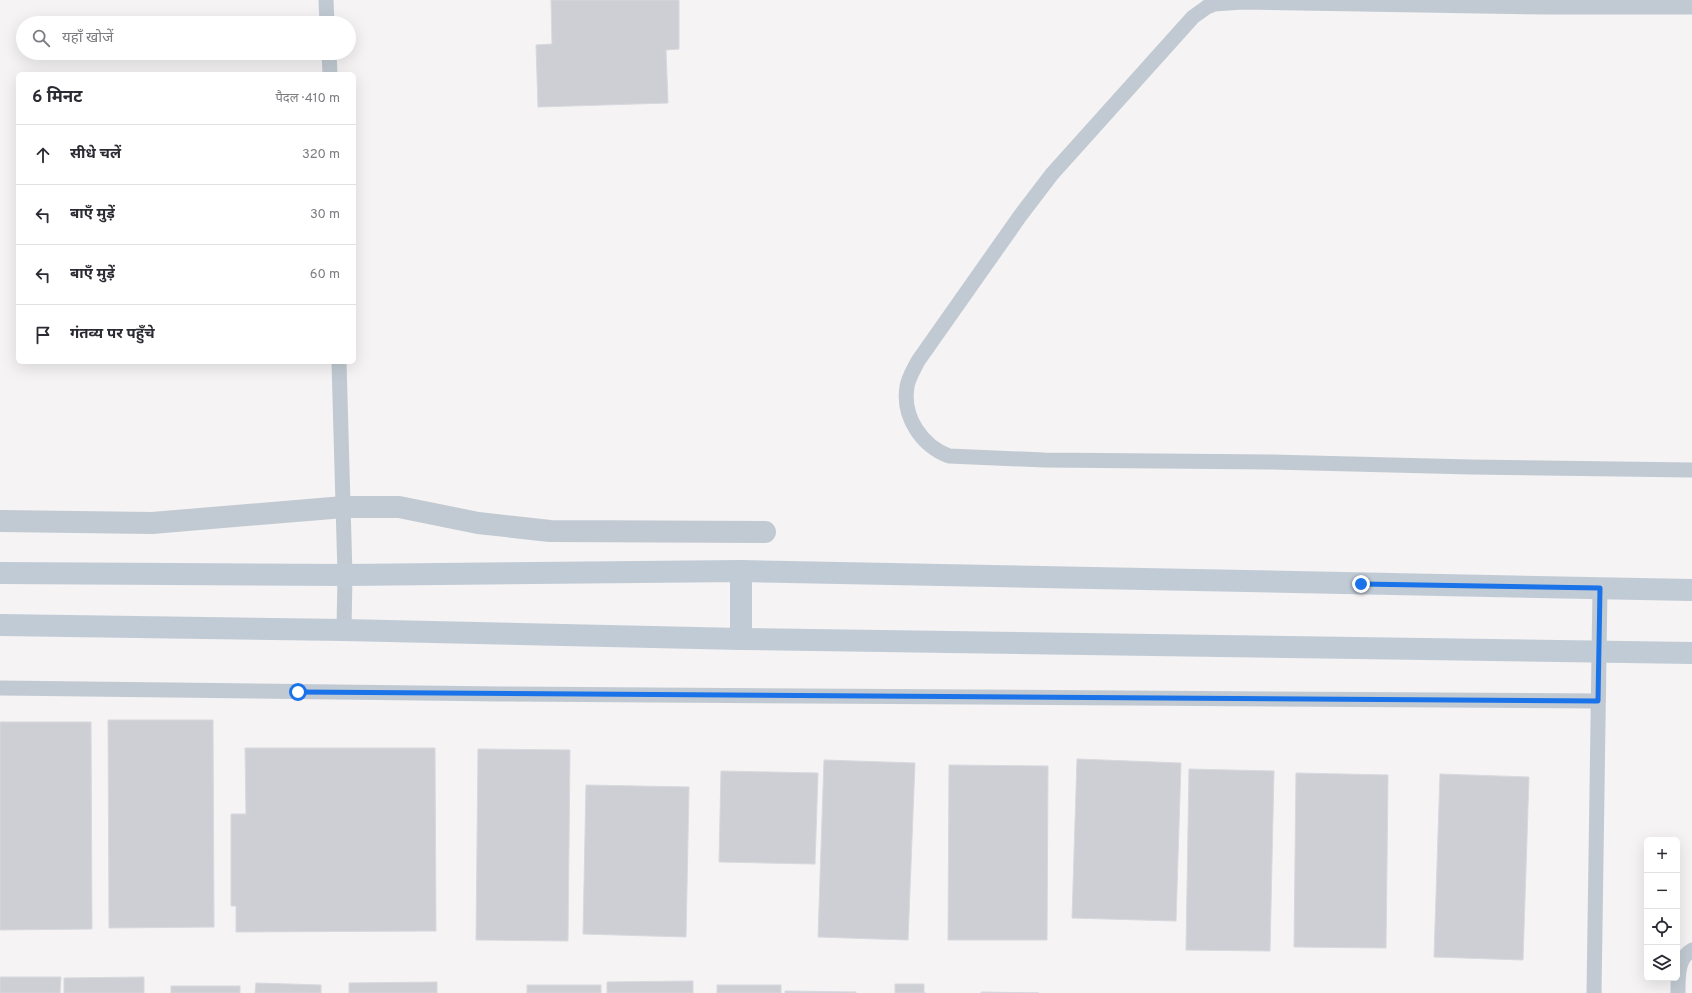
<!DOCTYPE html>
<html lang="hi">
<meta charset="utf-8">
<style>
:root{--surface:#fff;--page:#f7f7f7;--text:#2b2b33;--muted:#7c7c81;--line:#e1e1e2}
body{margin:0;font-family:Overpass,"Noto Sans Devanagari",sans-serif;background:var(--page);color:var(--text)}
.controls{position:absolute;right:12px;bottom:12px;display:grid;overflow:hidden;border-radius:6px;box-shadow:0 4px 16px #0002}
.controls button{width:36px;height:36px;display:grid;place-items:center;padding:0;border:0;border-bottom:1px solid var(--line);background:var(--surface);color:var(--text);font:20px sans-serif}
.stop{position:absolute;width:12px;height:12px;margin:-9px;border:3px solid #1a73e8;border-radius:50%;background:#fff}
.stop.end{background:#1a73e8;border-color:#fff;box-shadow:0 1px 4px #0008}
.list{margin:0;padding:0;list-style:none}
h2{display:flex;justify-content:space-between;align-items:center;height:52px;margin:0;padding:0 16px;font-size:17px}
h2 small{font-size:13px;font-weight:400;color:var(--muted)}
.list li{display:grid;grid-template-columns:26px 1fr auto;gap:12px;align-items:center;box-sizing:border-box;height:60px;padding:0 16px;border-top:1px solid var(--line)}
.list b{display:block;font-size:15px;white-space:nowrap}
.list em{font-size:13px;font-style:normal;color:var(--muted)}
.icon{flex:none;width:22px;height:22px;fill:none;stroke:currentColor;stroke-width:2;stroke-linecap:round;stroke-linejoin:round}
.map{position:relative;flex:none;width:1692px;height:993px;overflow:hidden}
.search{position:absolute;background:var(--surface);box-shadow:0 4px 16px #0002;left:16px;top:16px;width:340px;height:44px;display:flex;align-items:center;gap:10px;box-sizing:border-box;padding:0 14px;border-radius:22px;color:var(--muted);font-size:15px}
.panel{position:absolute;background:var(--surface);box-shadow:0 4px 16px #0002;left:16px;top:72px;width:340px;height:292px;border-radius:6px}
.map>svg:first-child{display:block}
.building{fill:#cdcfd5;stroke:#d7d9de}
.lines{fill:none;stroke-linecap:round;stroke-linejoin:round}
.lane{stroke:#c1cad2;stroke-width:15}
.street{stroke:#c1cad2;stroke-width:22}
.secondary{stroke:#c1cbd6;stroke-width:22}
.route{stroke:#1a73e8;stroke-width:5}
</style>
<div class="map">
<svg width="1692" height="993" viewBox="0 0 1692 993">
<rect width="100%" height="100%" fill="#f5f3f3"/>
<g class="building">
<path d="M551,0H679V49L666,50L668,103L538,107L536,45L552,44Z"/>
<path d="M108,720H213L214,927L109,928Z"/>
<path d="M0,722H91L92,929L0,930Z"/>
<path d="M245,748H435L436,931L236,932V906H231V814H246Z"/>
<path d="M478,749L570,750L568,941L476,940Z"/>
<path d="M1077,759L1181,763L1176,921L1072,918Z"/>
<path d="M824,760L915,763L908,940L818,937Z"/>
<path d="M949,765L1048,766L1047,940H948Z"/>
<path d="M1189,769L1274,771L1270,951L1186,950Z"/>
<path d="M721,771L818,773L815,864L719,862Z"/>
<path d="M1296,773L1388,775L1386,948L1294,947Z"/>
<path d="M1440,774L1529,777L1523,960L1434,957Z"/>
<path d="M586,785L689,787L686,937L583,934Z"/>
<path d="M0,977H61L60,993H0Z"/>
<path d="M144,977V993H64V978Z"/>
<path d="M693,981V993H607V982Z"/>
<path d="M437,982V993H349V983Z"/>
<path d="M256,983L321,985V993H255Z"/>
<path d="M895,984H924V993H926H895Z"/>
<rect x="527" y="985" width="74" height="8"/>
<rect x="717" y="985" width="64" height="8"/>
<rect x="171" y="986" width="69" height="7"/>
<path d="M785,991L856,992V993H785Z"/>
<path d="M981,992L1039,993H981Z"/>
</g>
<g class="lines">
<g class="lane">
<path d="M326,0L327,23"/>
<path d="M1692,7H1546L1243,2L1214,4L1207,7L1193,17L1052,174L1020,216L918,361C914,369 908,378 907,387C902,417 922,446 949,456L1044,460L1272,462L1471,467L1692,470"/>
<path d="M329,53L330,74"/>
<path d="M339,362L345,575L344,630"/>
<path d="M0,688L502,694L1598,701"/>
<path d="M1594,993L1600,588"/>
<path d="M1678,993C1678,978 1677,958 1692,950"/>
</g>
<path class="street" d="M0,521L152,523L344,507H399L478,523L550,531L765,532"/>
<g class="secondary">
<path d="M741,571V639"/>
<path d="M0,573L345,575L741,571L1692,590"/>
<path d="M0,625L344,630L741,639L1692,653"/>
</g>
</g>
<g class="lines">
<path class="route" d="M298,692L1598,701L1600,588L1361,584"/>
</g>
</svg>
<div class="controls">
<button>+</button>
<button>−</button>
<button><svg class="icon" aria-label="locate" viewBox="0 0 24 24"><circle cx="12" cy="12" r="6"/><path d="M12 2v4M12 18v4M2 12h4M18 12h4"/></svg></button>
<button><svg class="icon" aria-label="layers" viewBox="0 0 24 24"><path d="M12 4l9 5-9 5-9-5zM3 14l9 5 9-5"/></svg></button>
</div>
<div class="stop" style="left:298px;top:692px"></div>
<div class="stop end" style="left:1361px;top:584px"></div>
<div class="search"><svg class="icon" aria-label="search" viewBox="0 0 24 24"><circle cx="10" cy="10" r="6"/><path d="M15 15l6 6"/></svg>यहाँ खोजें</div>
<section class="panel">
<h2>6 मिनट<small>पैदल · 410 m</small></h2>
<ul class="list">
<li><svg class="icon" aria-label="ahead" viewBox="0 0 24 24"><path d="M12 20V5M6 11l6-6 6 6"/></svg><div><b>सीधे चलें</b></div><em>320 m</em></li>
<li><svg class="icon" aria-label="left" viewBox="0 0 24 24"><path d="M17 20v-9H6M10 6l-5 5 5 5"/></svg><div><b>बाएँ मुड़ें</b></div><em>30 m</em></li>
<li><svg class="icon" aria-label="left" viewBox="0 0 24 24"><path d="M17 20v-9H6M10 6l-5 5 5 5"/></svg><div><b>बाएँ मुड़ें</b></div><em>60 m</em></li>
<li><svg class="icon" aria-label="arrive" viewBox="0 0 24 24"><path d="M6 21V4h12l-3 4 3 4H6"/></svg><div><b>गंतव्य पर पहुँचे</b></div></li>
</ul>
</section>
</div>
